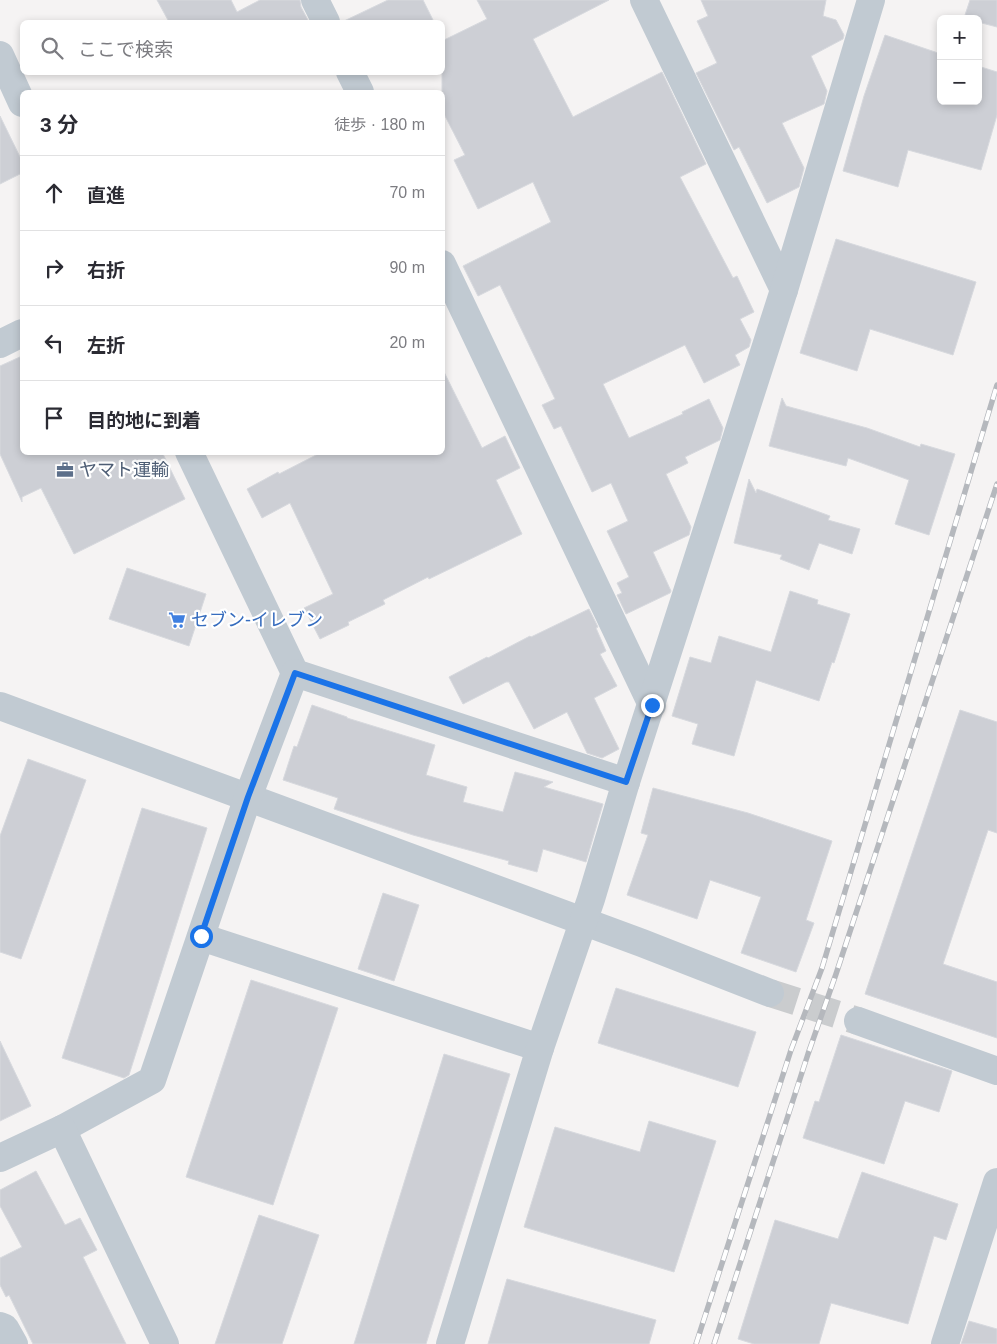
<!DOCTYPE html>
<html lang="ja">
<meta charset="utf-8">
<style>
:root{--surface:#fff;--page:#f2f2f3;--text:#2b2b33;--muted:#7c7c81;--line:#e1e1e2}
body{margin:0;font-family:Arial,"Noto Sans JP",sans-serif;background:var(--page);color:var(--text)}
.controls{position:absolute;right:15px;top:15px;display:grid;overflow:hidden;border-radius:8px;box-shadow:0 2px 8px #0003}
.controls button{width:45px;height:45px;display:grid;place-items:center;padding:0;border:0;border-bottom:1px solid var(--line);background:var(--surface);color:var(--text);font:25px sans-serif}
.stop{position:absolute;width:15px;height:15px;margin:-11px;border:4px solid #1a73e8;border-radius:50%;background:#fff}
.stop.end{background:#1a73e8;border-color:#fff;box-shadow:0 1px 5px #0008}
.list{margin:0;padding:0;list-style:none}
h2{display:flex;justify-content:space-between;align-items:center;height:65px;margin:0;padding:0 20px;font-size:21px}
h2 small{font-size:16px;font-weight:400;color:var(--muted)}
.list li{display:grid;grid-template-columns:32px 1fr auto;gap:15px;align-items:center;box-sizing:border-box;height:75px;padding:0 20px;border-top:1px solid var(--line)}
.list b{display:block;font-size:19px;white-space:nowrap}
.list em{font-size:16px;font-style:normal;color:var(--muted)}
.icon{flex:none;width:28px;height:28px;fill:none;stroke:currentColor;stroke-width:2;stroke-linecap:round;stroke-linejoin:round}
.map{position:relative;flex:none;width:997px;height:1344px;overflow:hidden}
.search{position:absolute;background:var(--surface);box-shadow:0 2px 8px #0003;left:20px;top:20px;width:425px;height:55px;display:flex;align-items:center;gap:12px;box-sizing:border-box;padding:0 18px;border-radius:8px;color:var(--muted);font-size:19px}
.panel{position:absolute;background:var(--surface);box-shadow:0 2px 8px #0003;left:20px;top:90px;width:425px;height:365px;border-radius:8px}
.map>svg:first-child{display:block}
.building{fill:#cdcfd5;stroke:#d7d9de}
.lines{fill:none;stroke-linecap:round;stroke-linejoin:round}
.minor-tunnel{stroke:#caccce;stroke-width:28;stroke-dasharray:28 14;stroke-linecap:butt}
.minor{stroke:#c1cad2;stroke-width:28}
.rail-casing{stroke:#b5b8bd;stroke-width:5.5}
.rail{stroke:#fff;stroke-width:4;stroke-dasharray:11;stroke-linecap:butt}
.route{stroke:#1a73e8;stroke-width:6}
.labels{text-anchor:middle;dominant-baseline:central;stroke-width:4.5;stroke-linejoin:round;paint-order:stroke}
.service-label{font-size:18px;fill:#4e5e75;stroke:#fff;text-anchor:start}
.shop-label{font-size:18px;fill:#366cbe;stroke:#fff;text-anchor:start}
</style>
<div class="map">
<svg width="997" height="1344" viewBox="0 0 997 1344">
<rect width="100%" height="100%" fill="#f5f3f3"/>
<g class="building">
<path d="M157,0H231L237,12L260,0H300L301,7L309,22H169Z"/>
<path d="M388,0H423L434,22H342Z"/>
<path d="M477,0H609L533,39L573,117L662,72L706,164L680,177L733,278L737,276L754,312L740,319L751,340L749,347L735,355L740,365L704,383L685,345L603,384L629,438L683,414L682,412L709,399L723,428L720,440L685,457L688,463L666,474L691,527L689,535L653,552L671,591L670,593L626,614L617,595L622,593L617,583L629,577L607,531L628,521L611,483L592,492L561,426L554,429L542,405L555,399L500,285L478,296L463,266L551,222L533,182L478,209L454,160L465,155L442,110V41L487,19Z"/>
<path d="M701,0H826L823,16L836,20L844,35L843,39L811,56L827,91L824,104L782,123L804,168L799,187L767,203L739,147L734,150L696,73L717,63L697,21L708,16Z"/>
<path d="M970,0H997V27L978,22V19L964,18Z"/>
<path d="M885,35L941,54V101H978V66L997,72V115L981,170L908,150L898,187L843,171L864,96Z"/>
<path d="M0,116L22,161V173L0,184Z"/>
<path d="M836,239L976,282L953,355L870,329L857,371L800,353Z"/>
<path d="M22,356V452H162L185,499L74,554L41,488L22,497V502L0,454V366Z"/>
<path d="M442,368L482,448L505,436L520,468L496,480L522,534L429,579L428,577L383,600L385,604L348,622L349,625L320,639L304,608L333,594L290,503L262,518L247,489L278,472L279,474L322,452H442Z"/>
<path d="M782,398L786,406L867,428L920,447L921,444L955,454L929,535L895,524L909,480L848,458L846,466L769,446Z"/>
<path d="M749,479L756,493L757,489L830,516L828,520L860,529L852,554L819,543L809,570L780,559L782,555L734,543Z"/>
<path d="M127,568L206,594L189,646L109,619Z"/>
<path d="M790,591L818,600L817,604L850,614L834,663L832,662L819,701L756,680L734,756L692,744L698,724L672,716L690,657L711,663L719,636L771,652Z"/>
<path d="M589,609L598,627L596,628L606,651L600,654L617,686L594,698L619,749L602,758L587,753L567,712L534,729L509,682H506L463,704L449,677L487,657L488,658L530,636L531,637Z"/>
<path d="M312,705L347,717V718L435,745L426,775L467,787L463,802L503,812L515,772L553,782L544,787L603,804L586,862L543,849L537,872L508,864L509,861L413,835L334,809L338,798L283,780L294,746L297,747Z"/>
<path d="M960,710L997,722V833L988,830L943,964L997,982V1038L865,994Z"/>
<path d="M28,759L86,780L21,959L0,952V836Z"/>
<path d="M653,788L748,813L832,841L806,920L814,923L796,972L741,953L761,897L710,880L697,919L627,895L648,835L641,833Z"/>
<path d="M142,808L207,828L129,1075L124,1078L62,1058Z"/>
<path d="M383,893L419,905L394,981L358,969Z"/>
<path d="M251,980L338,1008L273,1205L186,1177Z"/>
<path d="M616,988L756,1032L738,1087L598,1043Z"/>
<path d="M841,1035L952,1071L939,1112L905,1101L884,1164L803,1138L815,1101L819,1102Z"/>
<path d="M0,1041L31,1106L0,1121Z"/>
<path d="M444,1054L510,1074L426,1344H354Z"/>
<path d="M649,1121L716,1141L674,1272L524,1227L555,1127L640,1152Z"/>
<path d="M36,1171L65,1225L80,1218L97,1250L83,1257L126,1344H33L9,1295L6,1297L0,1285V1258L22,1247L0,1206V1190Z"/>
<path d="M862,1172L958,1204L946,1240L934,1236L908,1324L831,1303L819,1344H754L738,1339L775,1220L838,1239Z"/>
<path d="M259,1215L319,1235L282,1344H215Z"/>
<path d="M507,1279L656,1320L649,1344H488Z"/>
<path d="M969,1321L997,1329V1344H961Z"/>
</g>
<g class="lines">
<path class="minor-tunnel" d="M770,993L858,1021"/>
<g class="minor">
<path d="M315,0L326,22"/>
<path d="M644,0L784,290"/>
<path d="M0,55L22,103"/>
<path d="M350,72L360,92"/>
<path d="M442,264L652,705"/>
<path d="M0,344L22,333"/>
<path d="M189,452L295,673L626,782"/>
<path d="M0,706L642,943L770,993"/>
<path d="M201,937L540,1048"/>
<path d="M858,1021L997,1071"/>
<path d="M62,1129L152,1080L248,797L295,673"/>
<path d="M0,1158L62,1129L165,1344"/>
<path d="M0,1326L5,1328L14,1344"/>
<path d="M450,1344L540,1048L591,899L626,782L784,290L871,0"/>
<path d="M945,1344L997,1182"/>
</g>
<g class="rail-casing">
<g id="rail">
<path d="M696,1344L791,1050L822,968L997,385"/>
<path d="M714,1344L808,1054L836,974L997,484"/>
</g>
</g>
<use href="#rail" class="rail"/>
</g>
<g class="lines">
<path class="route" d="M201,936L248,797L295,673L626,782L652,705"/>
</g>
<defs>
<g id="office-bare" transform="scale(1.35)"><path d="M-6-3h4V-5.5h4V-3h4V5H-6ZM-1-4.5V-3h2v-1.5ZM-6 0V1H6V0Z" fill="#5c6f8a" stroke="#fff" stroke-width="2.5" paint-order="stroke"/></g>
<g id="supermarket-bare" transform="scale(1.35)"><path d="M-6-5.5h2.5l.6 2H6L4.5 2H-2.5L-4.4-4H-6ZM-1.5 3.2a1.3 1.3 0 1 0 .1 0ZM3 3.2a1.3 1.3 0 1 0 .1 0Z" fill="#3f7fe0" stroke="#fff" stroke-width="2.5" paint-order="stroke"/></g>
</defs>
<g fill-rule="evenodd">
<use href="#office-bare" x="65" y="470"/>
<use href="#supermarket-bare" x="177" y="620"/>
</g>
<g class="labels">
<g class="service-label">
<text x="79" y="470">ヤマト運輸</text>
</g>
<g class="shop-label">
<text x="191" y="620">セブン-イレブン</text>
</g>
</g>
</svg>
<div class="controls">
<button>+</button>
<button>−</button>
</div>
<div class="stop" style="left:201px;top:936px"></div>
<div class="stop end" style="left:652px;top:705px"></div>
<div class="search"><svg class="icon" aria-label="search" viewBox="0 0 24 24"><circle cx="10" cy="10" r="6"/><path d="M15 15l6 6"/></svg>ここで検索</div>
<section class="panel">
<h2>3 分<small>徒歩 · 180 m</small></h2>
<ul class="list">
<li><svg class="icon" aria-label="ahead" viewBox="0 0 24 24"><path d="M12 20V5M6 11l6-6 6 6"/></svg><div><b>直進</b></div><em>70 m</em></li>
<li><svg class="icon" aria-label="right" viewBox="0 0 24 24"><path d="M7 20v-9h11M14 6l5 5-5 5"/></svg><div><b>右折</b></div><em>90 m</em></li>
<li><svg class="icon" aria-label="left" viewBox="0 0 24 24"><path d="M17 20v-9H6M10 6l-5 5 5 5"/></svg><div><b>左折</b></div><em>20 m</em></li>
<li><svg class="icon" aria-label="arrive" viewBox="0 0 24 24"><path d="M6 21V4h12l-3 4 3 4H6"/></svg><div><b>目的地に到着</b></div></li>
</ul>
</section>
</div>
